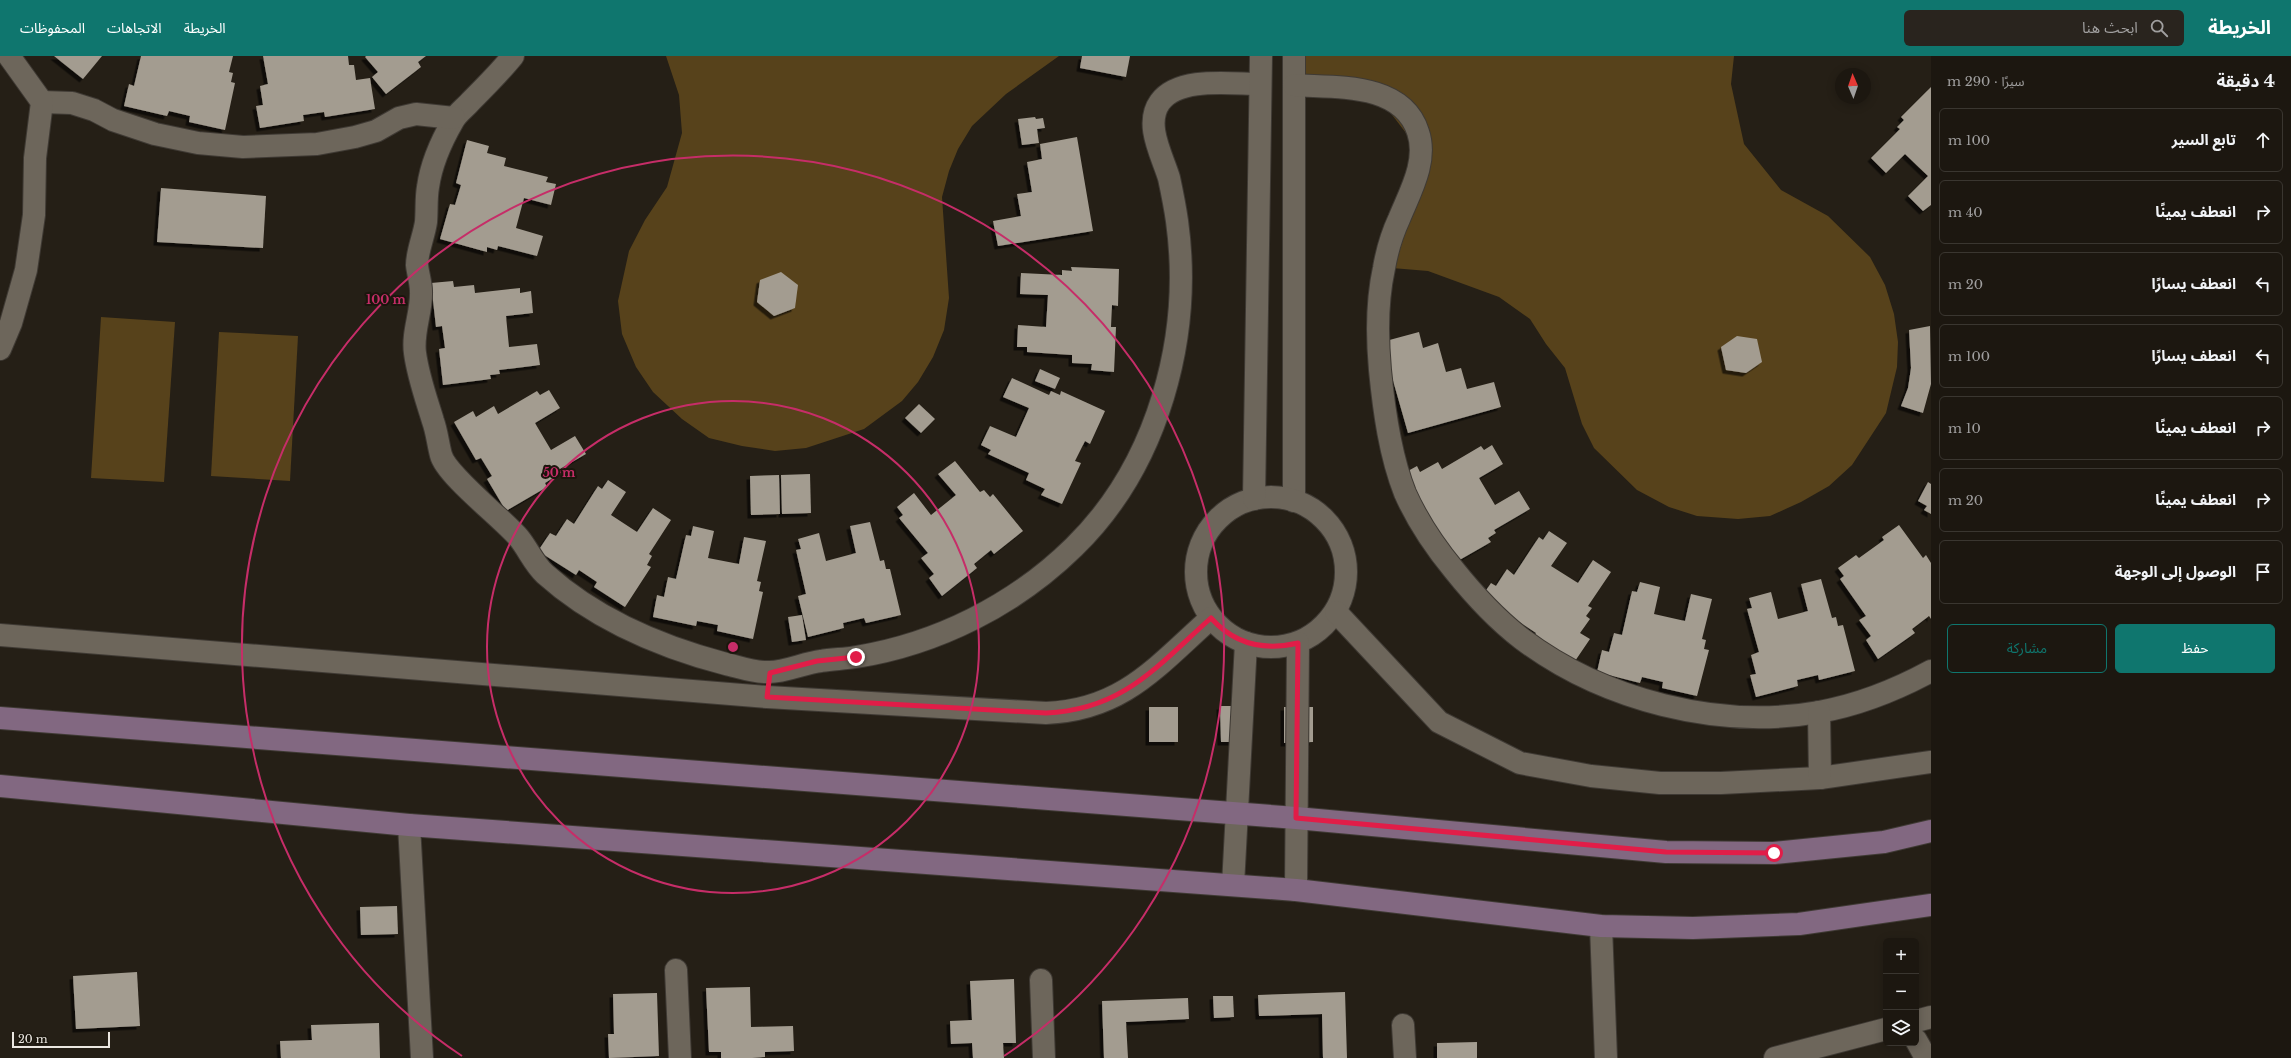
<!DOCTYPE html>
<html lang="ar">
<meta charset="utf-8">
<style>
:root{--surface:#1c1710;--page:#29241e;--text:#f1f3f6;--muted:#a09f9f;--line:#3a3630;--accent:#0f766e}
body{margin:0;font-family:"Libre Baskerville","Noto Sans Arabic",serif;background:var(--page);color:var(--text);direction:rtl}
.controls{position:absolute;right:12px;bottom:12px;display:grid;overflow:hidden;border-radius:6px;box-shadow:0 2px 10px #0003}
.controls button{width:36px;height:36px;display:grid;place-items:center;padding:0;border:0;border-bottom:1px solid var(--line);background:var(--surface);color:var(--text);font:20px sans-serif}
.compass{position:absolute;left:1835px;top:12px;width:36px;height:36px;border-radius:50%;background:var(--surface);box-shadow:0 2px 10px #0003;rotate:358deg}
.scale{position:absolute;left:12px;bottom:10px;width:98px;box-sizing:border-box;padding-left:4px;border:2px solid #ebe7e1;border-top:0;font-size:11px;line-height:14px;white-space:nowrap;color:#ebe7e1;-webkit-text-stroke:3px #1b160d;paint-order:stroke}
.stop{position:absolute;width:12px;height:12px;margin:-9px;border:3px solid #e11d48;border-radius:50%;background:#fff}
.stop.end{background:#e11d48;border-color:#fff;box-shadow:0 1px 4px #0008}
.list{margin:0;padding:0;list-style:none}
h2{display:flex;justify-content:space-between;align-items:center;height:52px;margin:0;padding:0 16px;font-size:17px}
h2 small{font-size:13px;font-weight:400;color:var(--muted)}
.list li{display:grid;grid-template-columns:26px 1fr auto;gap:12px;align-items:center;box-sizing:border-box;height:64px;margin:0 8px 8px;padding:0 8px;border:1px solid var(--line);border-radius:6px}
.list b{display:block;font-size:15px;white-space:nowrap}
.list em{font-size:13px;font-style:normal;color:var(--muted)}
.actions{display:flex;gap:8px;padding:12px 16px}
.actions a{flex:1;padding:9px 0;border:1px solid var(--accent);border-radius:6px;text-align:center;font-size:14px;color:var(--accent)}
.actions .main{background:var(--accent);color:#fff}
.icon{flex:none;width:22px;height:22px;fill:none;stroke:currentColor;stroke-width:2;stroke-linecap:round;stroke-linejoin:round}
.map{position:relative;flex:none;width:1931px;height:1002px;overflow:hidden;direction:ltr}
header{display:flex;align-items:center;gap:24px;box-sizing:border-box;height:56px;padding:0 20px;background:var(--accent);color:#fff}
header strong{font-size:19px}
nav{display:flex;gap:22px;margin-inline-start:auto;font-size:14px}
.search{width:280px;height:36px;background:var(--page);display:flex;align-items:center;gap:10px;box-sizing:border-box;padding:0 14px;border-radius:6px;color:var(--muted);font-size:15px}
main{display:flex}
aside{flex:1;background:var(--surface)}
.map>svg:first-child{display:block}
.green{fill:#57421b}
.building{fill:#a39c90;filter:url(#shadow)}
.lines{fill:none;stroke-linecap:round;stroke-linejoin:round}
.street-casing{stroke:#3f3a34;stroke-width:24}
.secondary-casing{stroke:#3f3a34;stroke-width:24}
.street{stroke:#6d665b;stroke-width:22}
.secondary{stroke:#826881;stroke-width:22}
.route{stroke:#e11d48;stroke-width:5}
.ring{fill:none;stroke:#c62d68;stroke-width:2}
.centre{fill:#c62d68;stroke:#1b160d;stroke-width:2}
.ring-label{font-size:12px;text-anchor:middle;font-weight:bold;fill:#c62d68;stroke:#1b160d;stroke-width:4;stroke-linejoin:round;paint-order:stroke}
</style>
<header>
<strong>الخريطة</strong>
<div class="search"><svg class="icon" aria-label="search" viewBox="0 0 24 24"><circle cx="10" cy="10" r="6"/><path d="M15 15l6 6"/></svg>ابحث هنا</div>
<nav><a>الخريطة</a><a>الاتجاهات</a><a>المحفوظات</a></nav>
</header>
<main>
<aside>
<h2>4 دقيقة<small>سيرًا · 290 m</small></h2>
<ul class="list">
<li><svg class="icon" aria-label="ahead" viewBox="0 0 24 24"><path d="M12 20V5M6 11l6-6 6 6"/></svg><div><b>تابع السير</b></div><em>100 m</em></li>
<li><svg class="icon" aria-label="right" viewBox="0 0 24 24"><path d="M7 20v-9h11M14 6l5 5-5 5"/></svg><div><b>انعطف يمينًا</b></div><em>40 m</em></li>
<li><svg class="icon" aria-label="left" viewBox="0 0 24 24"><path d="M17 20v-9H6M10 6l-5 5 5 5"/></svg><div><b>انعطف يسارًا</b></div><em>20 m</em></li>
<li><svg class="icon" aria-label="left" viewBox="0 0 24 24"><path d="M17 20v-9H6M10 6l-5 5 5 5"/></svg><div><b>انعطف يسارًا</b></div><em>100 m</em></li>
<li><svg class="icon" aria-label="right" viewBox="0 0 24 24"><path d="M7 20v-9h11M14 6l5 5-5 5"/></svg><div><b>انعطف يمينًا</b></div><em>10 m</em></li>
<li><svg class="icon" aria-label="right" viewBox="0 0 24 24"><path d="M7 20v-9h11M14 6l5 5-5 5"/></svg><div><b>انعطف يمينًا</b></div><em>20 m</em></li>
<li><svg class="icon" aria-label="arrive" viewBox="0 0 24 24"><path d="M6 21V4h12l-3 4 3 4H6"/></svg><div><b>الوصول إلى الوجهة</b></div></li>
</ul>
<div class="actions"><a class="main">حفظ</a><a>مشاركة</a></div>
</aside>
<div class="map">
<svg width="1931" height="1002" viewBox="0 0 1931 1002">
<defs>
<filter id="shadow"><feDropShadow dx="-3.5" dy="3.5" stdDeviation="0" flood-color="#0009"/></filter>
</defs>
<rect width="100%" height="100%" fill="#251f16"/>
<g class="green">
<path d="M666,0H1059L1006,38L972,70L958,93L949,115L942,141L949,242L944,274L933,301L918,326L902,345L864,373L806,392L775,395L742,390L709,382L682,363L653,336L636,311L622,278L618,245L629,195L645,164L667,131L682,77L679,39Z"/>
<path d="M1289,0H1734L1731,28L1744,88L1781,134L1828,160L1870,201L1885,229L1894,258L1898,286L1897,311L1886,357L1852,409L1829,430L1801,446L1770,460L1738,463L1697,460L1669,451L1637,434L1594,392L1582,368L1565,312L1546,288L1530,263L1499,241L1428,215L1392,212L1412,131L1409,81L1380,43L1288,19Z"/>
<path d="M101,261L175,266L164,426L91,422Z"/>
<path d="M219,276L298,280L290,425L211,420Z"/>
</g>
<g class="building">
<path d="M54,0H102L83,23Z"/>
<path d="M141,0H233L229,16L233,17L231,26L235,27L225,74L189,66L190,60L169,55L167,60L124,50L129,28L134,30Z"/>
<path d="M263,0H348L349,9H354L356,24L370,22L375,53L325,61L324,56L303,59L304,65L260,72L256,50L263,49L260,30L268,28Z"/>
<path d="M366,0H426L418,6L421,11L386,38L372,21L378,16L365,1Z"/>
<path d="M1082,0H1130L1126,21L1080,12Z"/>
<path d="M1931,31V149L1923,155L1908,140L1928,120L1905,98L1886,117L1871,102L1900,73L1897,71L1904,64L1901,61Z"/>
<path d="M1035,61L1036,63L1043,62L1045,72L1037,73L1039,87L1022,89L1018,63Z"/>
<path d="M1077,81L1093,175L998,190L993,165L1021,160L1017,138L1032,136L1027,106L1042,103L1040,88Z"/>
<path d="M467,84L489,90L487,97L506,102L504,110L548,121L546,126L556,128L551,149L524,142L516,172L543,180L537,200L498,190L497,194L487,191V196L440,183L450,148L455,149L461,129L456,127Z"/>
<path d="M161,132L266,140L263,192L157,186Z"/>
<path d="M1071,211L1119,213L1118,250L1112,249L1111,271H1116L1114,316L1091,314L1092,308L1072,307V299L1027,296V291H1017L1018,269L1046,271L1048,239L1020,238L1021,217L1062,219V214L1072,215Z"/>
<path d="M781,216L798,229L795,252L774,260L757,246L760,224Z"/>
<path d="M453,225L454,231L474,229L475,237L520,232V237L531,235L533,257L506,260L509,291L537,288L540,309L499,314L500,318L490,319L491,323L443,329L439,293L445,292L442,270L436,271L431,227Z"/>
<path d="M1930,270L1931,328L1923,357L1901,350L1908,332L1911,312L1909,274Z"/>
<path d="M1419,276L1423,292L1438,287L1446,316L1461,312L1467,333L1494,326L1501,351L1408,377L1382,286Z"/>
<path d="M1737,280L1757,283L1762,306L1746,317L1726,314L1721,291Z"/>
<path d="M1040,313L1060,322L1055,333L1035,325Z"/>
<path d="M1012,322L1049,339L1051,335L1060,339L1061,335L1105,355L1090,388L1085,385L1075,405L1081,407L1062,448L1041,439L1045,433L1026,424L1029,417L988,398L991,394L981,389L990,370L1016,381L1029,352L1003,341Z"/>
<path d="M549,334L560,352L535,367L551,394L575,380L586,398L551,418L553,422L545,427L547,431L506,455L487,423L492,420L481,402L476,404L454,366L473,355L476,361L494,350L498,358L537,335L540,339Z"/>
<path d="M919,348L935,363L921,377L905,362Z"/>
<path d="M1492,389L1503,408L1479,422L1495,449L1519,435L1530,453L1494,474L1496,477L1488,482L1491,486L1449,510L1397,421L1417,410L1420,416L1438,406L1442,413L1481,390L1484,394Z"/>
<path d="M955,405L980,436L984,434L990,441L993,438L1023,475L994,498L991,494L974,508L977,512L942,540L929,522L934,518L921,502L928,497L899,462L903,459L897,451L914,437L931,459L956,439L938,418Z"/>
<path d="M810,418L811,457L782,458L781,419Z"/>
<path d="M779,419L780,458L751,459L750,420Z"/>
<path d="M608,424L626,436L611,459L637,476L653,452L671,464L649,498L652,500L647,509L651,511L625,551L594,531L597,526L579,514L576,519L538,495L550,477L556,480L567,463L574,468L598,430L602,433Z"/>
<path d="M1928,426L1931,428V458L1924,454L1927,450L1918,445Z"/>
<path d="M870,466L880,505L884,504L886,513H890L901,559L866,567L864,562L843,567L844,572L808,581L798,540L806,538L796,494L801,493L798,483L819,477L826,505L856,497L850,470Z"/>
<path d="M1899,469L1923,502L1926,499L1931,507V563L1929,560L1912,573L1915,577L1878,603L1866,584L1871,580L1859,564L1866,560L1840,523L1844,520L1838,512L1856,499L1859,502L1884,484L1882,481Z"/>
<path d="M693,470L714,475L708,502L739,508L744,481L766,485L757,525L761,526L759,535L763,536L753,583L717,575L718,569L697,565L696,570L653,561L657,539L664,541L668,521L676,523L686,479L691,480Z"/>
<path d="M1549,475L1567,487L1551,510L1578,527L1593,504L1611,516L1588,550L1592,552L1586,560L1590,563L1580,577L1590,583L1573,608L1533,582L1536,577L1518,565L1515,570L1478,546L1491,527L1496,530L1507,513L1514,519L1539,481L1543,484Z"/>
<path d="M1821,523L1832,562L1836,561L1838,570L1843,569L1855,615L1819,624L1818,619L1797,624L1798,630L1756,641L1750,619L1756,618L1751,599L1759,596L1747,553L1752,552L1749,542L1771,536L1778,563L1808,555L1801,528Z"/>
<path d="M1640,526L1660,531L1654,558L1685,565L1691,538L1712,543L1702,583L1706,584L1704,593L1709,594L1697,640L1662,632L1663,626L1642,621L1640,627L1597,616L1602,594L1609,596L1614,577L1622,579L1632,535L1637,536Z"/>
<path d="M802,559L806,584L792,586L788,561Z"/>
<path d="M1220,650H1249L1250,686H1221Z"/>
<rect x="1149" y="651" width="29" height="35"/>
<path d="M1284,651H1313V686L1284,687Z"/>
<path d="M397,850L398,878L361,879L360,851Z"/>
<path d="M137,916L140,970L76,973L73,920Z"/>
<path d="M1014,923L1016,987H1003L1004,1002H973L972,987L951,988L950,965L972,964L970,925Z"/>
<path d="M750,931L751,971L793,970L794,995L765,996V1001L752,1002H721V996H709L706,932Z"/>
<path d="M1345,936L1347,1002H1323L1322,958L1259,960L1258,939Z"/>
<path d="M657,937L659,1000L609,1002L608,978H614L613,938Z"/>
<path d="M1213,940H1233L1234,961L1214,962Z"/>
<path d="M1188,942L1189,963L1126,966L1128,1002H1104L1102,945Z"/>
<path d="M379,967L380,1002H281L280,985L312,984L311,969Z"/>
<path d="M1477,986V1002H1437V987Z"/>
</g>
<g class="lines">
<g class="street-casing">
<g id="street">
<path d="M513,0C500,16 485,31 471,45C465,52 457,57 453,65C442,84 431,109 428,131C426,142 427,154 426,166C424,180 417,195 417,209C418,218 421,227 421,235C422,256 412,276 415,297C418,320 426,342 433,365C437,376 438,388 441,399C446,419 503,463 519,482C528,493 534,508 545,518C595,563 661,591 726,608C739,611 755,617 769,616C786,616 804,607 821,605C832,603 844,603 856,601C937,588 1015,549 1074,491C1158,409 1193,281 1177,165C1175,151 1172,136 1169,122C1162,99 1144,68 1160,46C1179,20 1231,28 1260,28"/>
<path d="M1294,0V445"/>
<path d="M1294,29C1336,32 1402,26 1418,76C1428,105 1410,136 1399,163C1392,178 1387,195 1384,212C1377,244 1377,281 1380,314C1384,355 1390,399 1405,437C1417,464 1435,491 1454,514C1474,539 1496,563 1522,583C1603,644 1719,674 1819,656C1858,649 1896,634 1931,615"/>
<path d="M42,46L72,47L94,54L113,64L155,78L198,87L243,91L317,88L355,81L376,75L399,62L416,58L454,62"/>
<path d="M0,293L11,267L26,214L34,159L35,102L42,46L9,0"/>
<circle cx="1271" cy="516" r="75"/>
<path d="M1254,443L1261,0"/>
<path d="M1336,556L1439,666L1520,707L1591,720L1660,727H1721L1820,722L1931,706"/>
<path d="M0,579L767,641L1046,657C1123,654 1157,610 1211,562"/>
<path d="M1819,656L1820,722"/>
<path d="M409,769L422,1002"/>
<path d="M1233,829L1246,587"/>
<path d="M1296,834L1298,587"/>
<path d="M1601,870L1606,1002"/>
<path d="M676,914L680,1002"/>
<path d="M1041,924L1044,1002"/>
<path d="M1916,965L1931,961"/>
<path d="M1403,969L1405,1002"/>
<path d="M1916,984L1926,1002"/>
<path d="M1775,1002L1886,973"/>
</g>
</g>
<g class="secondary-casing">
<g id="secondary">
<path d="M0,662L1296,762L1666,796L1774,797L1884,786L1931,775"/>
<path d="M0,730L409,769L1296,834L1601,870L1693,872L1799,868L1931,849"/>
</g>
</g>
<use href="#street" class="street"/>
<use href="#secondary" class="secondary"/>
</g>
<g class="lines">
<path class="route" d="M856,601L817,605L770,617L767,641L1046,657C1123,654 1157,610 1211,562C1235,589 1264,595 1298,587L1296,762L1666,796L1774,797"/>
</g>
<g class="ring">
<circle cx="733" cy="591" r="246"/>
<path d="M462 1000A491 491 0 1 1 1004 1000"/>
</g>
<circle cx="733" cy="591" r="6" class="centre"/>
<g class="ring-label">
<text x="386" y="248">100 m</text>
<text x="559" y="421">50 m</text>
</g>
</svg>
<div class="controls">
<button>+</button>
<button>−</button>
<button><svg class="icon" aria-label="layers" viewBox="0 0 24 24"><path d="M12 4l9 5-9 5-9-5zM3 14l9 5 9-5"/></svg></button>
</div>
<svg class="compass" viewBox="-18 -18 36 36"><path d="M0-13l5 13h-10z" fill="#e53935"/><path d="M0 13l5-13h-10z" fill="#a09f9f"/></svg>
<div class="scale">20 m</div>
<div class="stop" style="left:1774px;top:797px"></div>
<div class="stop end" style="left:856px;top:601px"></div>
</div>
</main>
